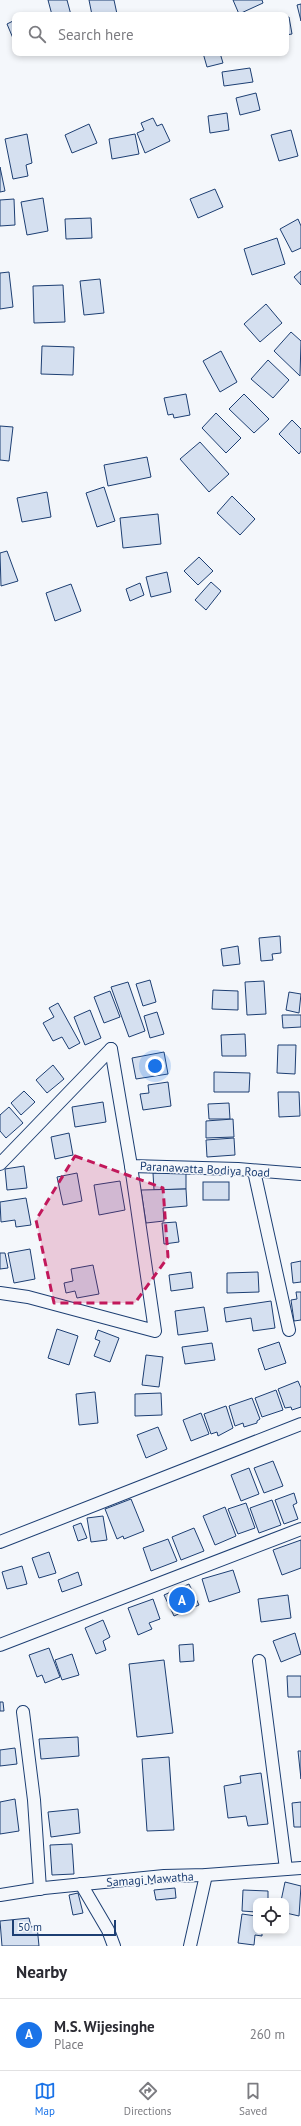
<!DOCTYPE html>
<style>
:root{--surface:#fff;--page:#f2f2f3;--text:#2b2b33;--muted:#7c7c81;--line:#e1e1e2;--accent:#1a73e8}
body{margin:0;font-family:"PT Sans",sans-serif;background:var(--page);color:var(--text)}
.controls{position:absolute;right:12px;bottom:12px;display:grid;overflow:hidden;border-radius:8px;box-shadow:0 2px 6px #0003}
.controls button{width:36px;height:36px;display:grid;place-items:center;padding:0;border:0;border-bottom:1px solid var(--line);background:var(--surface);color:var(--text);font:20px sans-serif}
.scale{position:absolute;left:12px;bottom:10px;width:104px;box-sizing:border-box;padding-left:4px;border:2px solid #1d3f73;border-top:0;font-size:11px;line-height:14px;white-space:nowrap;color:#1d3f73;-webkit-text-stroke:3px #f4f7fb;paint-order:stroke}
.you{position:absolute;left:155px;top:1066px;width:14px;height:14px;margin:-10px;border:3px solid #fff;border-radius:50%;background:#1a73e8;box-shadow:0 0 0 6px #1a73e833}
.badge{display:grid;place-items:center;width:26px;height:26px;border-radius:50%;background:var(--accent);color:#fff;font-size:13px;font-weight:700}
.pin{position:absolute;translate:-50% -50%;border:2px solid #fff;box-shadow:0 1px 4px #0006}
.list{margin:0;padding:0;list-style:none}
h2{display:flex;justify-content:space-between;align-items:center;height:52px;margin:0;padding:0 16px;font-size:17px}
h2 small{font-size:13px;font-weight:400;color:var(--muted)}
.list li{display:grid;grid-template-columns:26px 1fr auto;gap:12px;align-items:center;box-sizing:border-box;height:72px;padding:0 16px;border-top:1px solid var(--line)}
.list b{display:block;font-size:15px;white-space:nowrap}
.list p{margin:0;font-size:13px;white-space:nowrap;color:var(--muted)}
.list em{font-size:13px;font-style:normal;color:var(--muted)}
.icon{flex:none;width:22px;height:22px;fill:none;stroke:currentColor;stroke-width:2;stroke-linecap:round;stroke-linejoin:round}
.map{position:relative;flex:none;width:301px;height:1946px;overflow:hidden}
.search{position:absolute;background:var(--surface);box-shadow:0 2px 6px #0003;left:12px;right:12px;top:12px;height:44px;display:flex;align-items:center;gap:10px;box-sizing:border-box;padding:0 14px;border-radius:8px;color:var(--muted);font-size:15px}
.sheet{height:124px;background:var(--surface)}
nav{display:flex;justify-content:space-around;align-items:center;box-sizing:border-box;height:56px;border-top:1px solid var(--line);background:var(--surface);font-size:11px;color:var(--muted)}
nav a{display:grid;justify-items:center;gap:2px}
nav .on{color:var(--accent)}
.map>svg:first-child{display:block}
.building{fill:#d5e0f0;stroke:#1d3f73}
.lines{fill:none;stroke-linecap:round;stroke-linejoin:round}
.minor-casing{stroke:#1d3f73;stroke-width:14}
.minor{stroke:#f4f7fb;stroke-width:12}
.marked{fill:#c2185b;fill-opacity:0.2;stroke:#c2185b;stroke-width:3;stroke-dasharray:8 5;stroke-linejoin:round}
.labels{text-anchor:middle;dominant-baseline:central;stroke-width:3;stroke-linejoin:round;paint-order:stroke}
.street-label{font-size:12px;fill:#1d3f73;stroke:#f4f7fb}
</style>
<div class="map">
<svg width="301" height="1946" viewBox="0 0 301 1946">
<rect width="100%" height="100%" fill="#f4f7fb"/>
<g class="building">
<path d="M48,0H67L71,15H52Z"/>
<path d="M89,0H114L117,14L92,15Z"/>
<path d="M233,0H262L263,3L239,14Z"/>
<path d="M301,4V21L297,5Z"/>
<path d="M289,17L292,34L286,35V18Z"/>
<path d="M15,20V43L7,24Z"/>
<path d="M203,53H220L223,63L207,67Z"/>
<path d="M250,68L253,82L224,86L222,72Z"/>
<path d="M256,93L260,110L240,115L236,98Z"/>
<path d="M227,113L229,130L210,133L208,116Z"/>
<path d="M153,118L157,126L162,124L170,141L145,153L137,133L144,130L141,123Z"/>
<path d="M89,124L97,143L72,153L65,135Z"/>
<path d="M291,130L298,156L279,161L271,135Z"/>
<path d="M27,134L32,163L26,165L28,176L13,179L5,139Z"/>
<path d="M135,134L139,154L112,159L109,139Z"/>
<path d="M0,167L5,191L0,192Z"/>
<path d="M215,189L223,207L198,218L190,199Z"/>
<path d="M43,198L48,231L27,235L21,202Z"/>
<path d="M14,199L15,225L0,226V200Z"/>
<path d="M91,218L92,238L66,239L65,219Z"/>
<path d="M298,219L301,226V248L292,252L280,229Z"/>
<path d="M277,238L285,264L252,275L244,249Z"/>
<path d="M301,271V285L294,277Z"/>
<path d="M9,272L13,307L0,309V273Z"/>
<path d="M100,279L104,313L84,315L80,281Z"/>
<path d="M63,285L65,322L34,323L33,286Z"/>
<path d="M266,304L282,323L260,342L244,324Z"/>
<path d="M291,332L301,341L300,376L274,351Z"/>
<path d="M42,346L74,347L73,375L41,374Z"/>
<path d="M221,351L237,382L220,392L203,361Z"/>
<path d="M268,360L289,380L273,398L251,379Z"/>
<path d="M186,394L190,415L174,418L173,414L168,415L164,398Z"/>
<path d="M244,394L269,419L254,433L229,409Z"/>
<path d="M216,413L241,438L226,453L202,428Z"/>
<path d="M292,420L301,429V451L299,454L279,434Z"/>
<path d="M0,426L13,427L9,461L0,460Z"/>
<path d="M200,442L229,474L209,492L180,459Z"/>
<path d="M147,457L151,477L108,486L104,465Z"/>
<path d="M104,487L115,521L97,527L86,493Z"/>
<path d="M47,492L51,517L22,522L17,498Z"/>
<path d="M232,496L255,519L240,535L217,513Z"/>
<path d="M158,514L161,544L123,548L120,518Z"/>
<path d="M7,551L18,581L1,586L0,553Z"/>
<path d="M199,557L213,571L198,585L184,571Z"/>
<path d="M167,572L171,592L151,597L146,577Z"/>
<path d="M211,582L221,591L206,610L195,600Z"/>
<path d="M140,583L144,595L130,601L126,589Z"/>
<path d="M71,584L81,611L55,621L46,593Z"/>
<path d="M280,936L281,953L272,954L273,960L261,961L259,938Z"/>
<path d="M238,946L240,964L223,966L221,949Z"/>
<path d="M150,980L156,1002L143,1006L136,984Z"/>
<path d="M264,981L266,1014L247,1015L245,982Z"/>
<path d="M128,982L145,1031L129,1037L111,987Z"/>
<path d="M213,990L238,991V1010L212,1009Z"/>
<path d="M110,991L120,1017L104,1023L94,997Z"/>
<path d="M289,992L301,994L299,1013L286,1010Z"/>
<path d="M58,1003L80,1043L69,1049L62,1037L53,1041L43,1023L54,1017L49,1008Z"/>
<path d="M90,1010L101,1038L85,1045L74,1017Z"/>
<path d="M157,1012L164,1034L150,1038L144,1016Z"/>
<path d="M282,1015H301V1027L283,1028Z"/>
<path d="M245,1034L246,1056H222L221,1035Z"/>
<path d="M278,1045H296L295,1074L277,1073Z"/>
<path d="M164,1052L168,1074L136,1079L132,1058Z"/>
<path d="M53,1065L64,1079L47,1093L36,1080Z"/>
<path d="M214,1072L250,1073L249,1092H214Z"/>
<path d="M168,1082L171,1106L143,1110L140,1094L149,1093L148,1085Z"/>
<path d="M24,1091L35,1102L21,1115L11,1103Z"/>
<path d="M278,1092H299L300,1116L279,1117Z"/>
<path d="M103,1102L106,1122L75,1127L72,1107Z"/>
<path d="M229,1103L230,1119H209L208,1104Z"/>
<path d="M9,1107L23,1123L6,1138L0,1131V1115Z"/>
<path d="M233,1119L234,1137L206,1138V1121Z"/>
<path d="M69,1133L73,1155L55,1159L51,1137Z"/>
<path d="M234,1138L235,1155L207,1157L206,1140Z"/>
<path d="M24,1166L27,1188L7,1190L5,1169Z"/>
<path d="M186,1172V1189L154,1190L153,1173Z"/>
<path d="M77,1173L82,1201L63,1205L57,1177Z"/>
<path d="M120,1181L125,1210L99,1215L94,1185Z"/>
<rect x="203" y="1182" width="26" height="18"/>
<path d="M186,1189L187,1206L163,1208L164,1221L146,1223L141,1190Z"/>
<path d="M26,1198L31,1225L16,1227L15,1220L1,1222L0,1202Z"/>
<path d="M176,1222L179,1242L164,1244L162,1223Z"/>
<path d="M30,1249L35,1279L14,1283L8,1253Z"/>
<path d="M0,1253H5L8,1268L0,1269Z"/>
<path d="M301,1261V1282L293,1283L291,1263Z"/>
<path d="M93,1265L99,1294L77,1298L75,1291L66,1293L64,1283L73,1281L71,1269Z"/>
<path d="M191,1272L193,1288L171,1291L169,1275Z"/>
<path d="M258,1272L259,1292L227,1293V1273Z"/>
<path d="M296,1292H301V1320L294,1321L291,1300L297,1299Z"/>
<path d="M271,1301L275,1328L253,1331L251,1318L226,1322L224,1308Z"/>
<path d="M204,1307L208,1331L178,1335L175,1311Z"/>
<path d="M57,1329L78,1336L69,1365L48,1358Z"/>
<path d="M98,1330L119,1338L110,1362L94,1356L100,1341L95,1339Z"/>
<path d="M279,1342L286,1363L265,1370L258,1349Z"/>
<path d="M212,1343L215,1360L185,1364L182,1347Z"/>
<path d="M146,1355L163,1357L159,1387L142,1385Z"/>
<path d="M298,1381L301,1388V1407L292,1410L291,1407L285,1408L278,1389Z"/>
<path d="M276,1390L283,1410L262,1417L255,1398Z"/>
<path d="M95,1392L98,1423L79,1425L76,1394Z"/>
<path d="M161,1393L162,1415L135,1416V1394Z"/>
<path d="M252,1398L260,1419L257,1421V1423L244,1427L243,1423L235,1426L229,1406Z"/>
<path d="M226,1406L233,1428L218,1436L217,1432L211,1434L204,1414Z"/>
<path d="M201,1413L209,1434L191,1441L183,1420Z"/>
<path d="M158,1427L167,1449L146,1458L137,1435Z"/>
<path d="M273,1461L283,1486L264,1493L254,1468Z"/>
<path d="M249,1468L259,1494L241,1501L231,1475Z"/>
<path d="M294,1493L297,1503L293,1505L298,1519L284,1524L275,1500Z"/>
<path d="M131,1499L144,1531L124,1539L123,1536L117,1539L105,1509Z"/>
<path d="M272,1500L281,1525L259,1533L250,1508Z"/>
<path d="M246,1503L255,1528L238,1534L228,1509Z"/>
<path d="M225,1507L236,1536L215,1545L203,1516Z"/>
<path d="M103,1516L107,1540L91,1542L87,1518Z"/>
<path d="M81,1523L87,1538L78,1541L73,1526Z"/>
<path d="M194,1528L204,1551L181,1560L172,1537Z"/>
<path d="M168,1539L177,1561L151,1571L143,1548Z"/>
<path d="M301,1540V1568L282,1575L273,1550Z"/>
<path d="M49,1552L56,1573L39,1578L32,1558Z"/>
<path d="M22,1566L27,1584L7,1589L2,1572Z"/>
<path d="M233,1570L240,1592L209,1602L202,1579Z"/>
<path d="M78,1572L82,1585L62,1592L58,1580Z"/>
<path d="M189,1584L199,1605L174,1616L164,1595Z"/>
<path d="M288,1595L291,1618L261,1622L258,1599Z"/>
<path d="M153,1599L160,1619L149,1623L152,1629L138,1635L128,1608Z"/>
<path d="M103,1620L110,1637L103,1641L106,1650L96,1654L85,1628Z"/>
<path d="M295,1633L301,1654L281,1662L273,1641Z"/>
<path d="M193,1644L194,1661L180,1662L179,1645Z"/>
<path d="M49,1648L60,1677L45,1683L42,1675L37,1677L29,1655Z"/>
<path d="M72,1654L79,1675L62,1680L55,1660Z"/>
<path d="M164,1660L173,1733L137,1737L129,1664Z"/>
<path d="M287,1676H301V1697H288Z"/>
<path d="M0,1702H3L4,1711H0Z"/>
<path d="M78,1737L79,1756L41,1759L39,1739Z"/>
<path d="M15,1748L17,1764L0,1766V1750Z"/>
<path d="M298,1751H301V1779Z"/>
<path d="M169,1757L174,1830L147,1831L142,1759Z"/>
<path d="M261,1773L268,1824L248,1826L246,1816L228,1818L224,1786L241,1783L240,1776Z"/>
<path d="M15,1799L19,1831L0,1834V1802Z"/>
<path d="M301,1802V1827H294L292,1803Z"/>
<path d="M78,1809L80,1833L51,1837L48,1812Z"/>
<path d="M72,1844L74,1874L52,1875L50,1845Z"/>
<path d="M285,1882L301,1886L299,1916L286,1913V1901H281Z"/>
<path d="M175,1888L176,1898L156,1900L154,1890Z"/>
<path d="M243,1890L268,1891V1901H256V1912L242,1911Z"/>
<path d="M78,1893L83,1913L73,1915L69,1895Z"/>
<path d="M242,1914L256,1916V1931H262V1936L255,1935L254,1945L238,1943Z"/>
<path d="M29,1918L31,1927L37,1926L39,1946H2L0,1921Z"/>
</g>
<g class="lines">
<g class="minor-casing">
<g id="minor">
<path d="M111,1049L131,1166L238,1169L301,1174"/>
<path d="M0,1164L111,1049"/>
<path d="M254,1171L289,1330"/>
<path d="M0,1293L28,1297L155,1331L131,1166"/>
<path d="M0,1542L301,1424"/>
<path d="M0,1645L301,1529"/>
<path d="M259,1661L286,1869"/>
<path d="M23,1712L34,1800L40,1889"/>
<path d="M81,1884L108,1930L114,1946"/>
<path d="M0,1895L44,1888L164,1876L206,1875L301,1868"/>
<path d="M190,1946L206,1875"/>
</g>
</g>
<use href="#minor" class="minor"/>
</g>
<path class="marked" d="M75,1156L163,1188L168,1257L135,1303H54L36,1220Z"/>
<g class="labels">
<g class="street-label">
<text transform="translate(205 1169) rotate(3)">Paranawatta Bodiya Road</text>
<text transform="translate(150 1879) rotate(-4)">Samagi Mawatha</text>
</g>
</g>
</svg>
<div class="controls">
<button><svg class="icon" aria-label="locate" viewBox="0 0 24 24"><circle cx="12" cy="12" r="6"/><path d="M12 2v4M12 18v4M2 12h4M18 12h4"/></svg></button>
</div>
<div class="scale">50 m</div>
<div class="you"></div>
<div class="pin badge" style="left:182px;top:1600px">A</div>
<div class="search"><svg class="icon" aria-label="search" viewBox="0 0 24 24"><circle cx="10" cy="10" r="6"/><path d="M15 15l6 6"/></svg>Search here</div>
</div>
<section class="sheet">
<h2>Nearby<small></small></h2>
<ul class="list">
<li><span class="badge">A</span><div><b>M.S. Wijesinghe</b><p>Place</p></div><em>260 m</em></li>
</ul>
</section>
<nav>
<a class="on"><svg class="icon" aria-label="map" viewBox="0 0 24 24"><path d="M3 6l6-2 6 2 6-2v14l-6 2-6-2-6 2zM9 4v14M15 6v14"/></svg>Map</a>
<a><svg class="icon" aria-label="directions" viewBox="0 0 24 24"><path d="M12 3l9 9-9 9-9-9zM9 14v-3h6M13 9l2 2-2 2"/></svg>Directions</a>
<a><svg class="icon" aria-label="saved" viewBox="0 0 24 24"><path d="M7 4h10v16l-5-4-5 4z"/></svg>Saved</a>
</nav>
